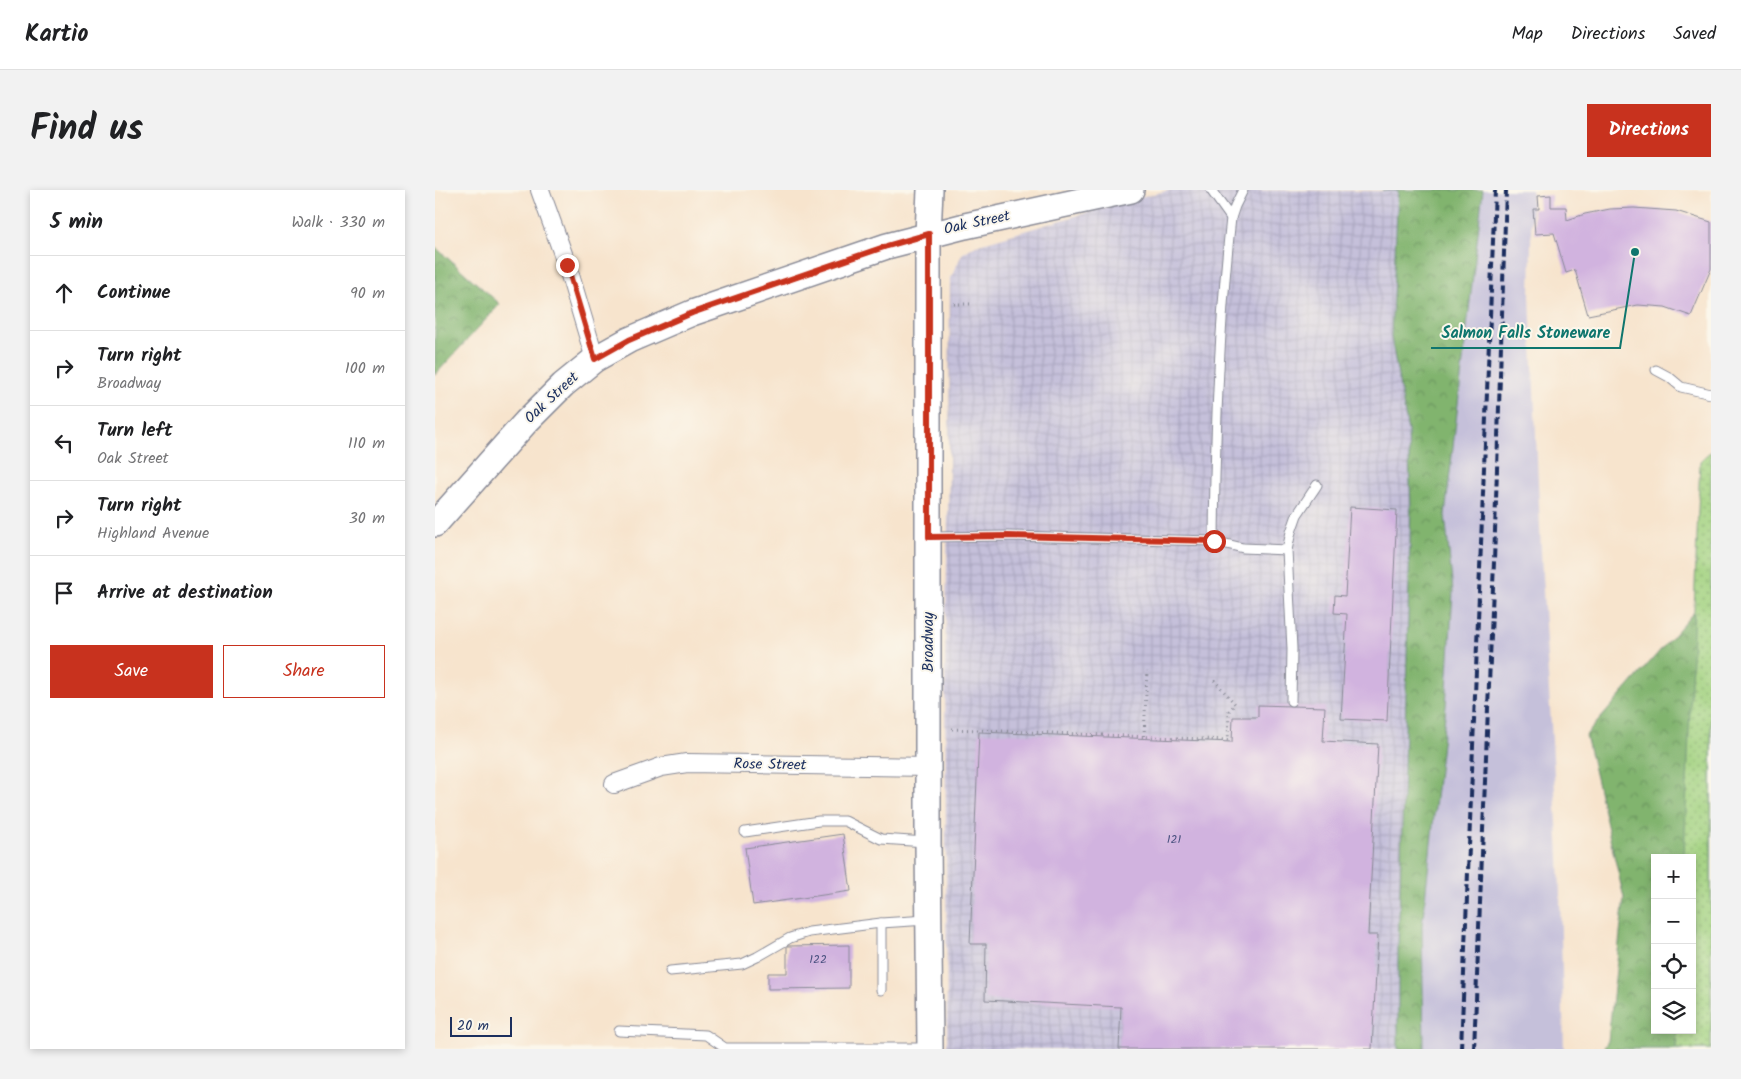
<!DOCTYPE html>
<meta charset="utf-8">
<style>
:root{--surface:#fff;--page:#f2f2f2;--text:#202124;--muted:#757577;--line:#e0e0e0;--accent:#c8321e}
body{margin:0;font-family:Kalam,sans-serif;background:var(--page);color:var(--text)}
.controls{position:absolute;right:15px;bottom:15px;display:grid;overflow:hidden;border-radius:0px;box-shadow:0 2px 8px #0003}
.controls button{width:45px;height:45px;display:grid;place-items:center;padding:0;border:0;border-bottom:1px solid var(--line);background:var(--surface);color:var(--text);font:25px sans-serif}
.scale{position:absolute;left:15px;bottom:12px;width:62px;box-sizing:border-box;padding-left:5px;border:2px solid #1b2f5e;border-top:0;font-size:14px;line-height:18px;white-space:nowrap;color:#1b2f5e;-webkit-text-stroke:4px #fbf7ec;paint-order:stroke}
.stop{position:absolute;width:15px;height:15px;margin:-11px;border:4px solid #c8321e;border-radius:50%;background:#fff}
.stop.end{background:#c8321e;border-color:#fff;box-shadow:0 1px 5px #0008}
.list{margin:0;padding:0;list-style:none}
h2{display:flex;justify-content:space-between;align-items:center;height:65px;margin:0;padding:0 20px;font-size:21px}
h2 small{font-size:16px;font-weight:400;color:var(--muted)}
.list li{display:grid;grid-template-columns:32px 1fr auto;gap:15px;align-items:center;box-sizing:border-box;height:75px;padding:0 20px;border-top:1px solid var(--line)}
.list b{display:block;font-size:19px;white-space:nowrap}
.list p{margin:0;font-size:16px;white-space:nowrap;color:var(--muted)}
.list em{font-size:16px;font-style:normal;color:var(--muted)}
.actions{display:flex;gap:10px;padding:15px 20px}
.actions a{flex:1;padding:11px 0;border:1px solid var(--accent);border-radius:0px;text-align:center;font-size:18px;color:var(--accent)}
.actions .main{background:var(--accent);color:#fff}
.icon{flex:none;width:28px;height:28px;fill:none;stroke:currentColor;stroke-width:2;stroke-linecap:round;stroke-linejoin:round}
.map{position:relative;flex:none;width:1276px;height:859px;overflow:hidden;border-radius:0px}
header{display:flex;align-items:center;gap:30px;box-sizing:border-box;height:70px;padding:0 25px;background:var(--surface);border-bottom:1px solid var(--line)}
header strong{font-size:24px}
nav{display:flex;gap:28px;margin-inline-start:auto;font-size:18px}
.intro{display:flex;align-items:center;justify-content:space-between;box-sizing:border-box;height:120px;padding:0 30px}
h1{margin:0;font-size:35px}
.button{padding:12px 22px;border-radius:0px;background:var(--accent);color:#fff;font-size:18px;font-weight:700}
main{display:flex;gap:30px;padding:0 30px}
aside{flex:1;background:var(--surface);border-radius:0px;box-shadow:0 2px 8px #0003}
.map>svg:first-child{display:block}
.industrial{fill:url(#industrial-grid)}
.railway{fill:#c5c0da}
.forest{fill:url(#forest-crowns);stroke:#4e7266;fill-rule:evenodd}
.park{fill:url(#park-dots);stroke:#5e806f}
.building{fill:#d1b3df}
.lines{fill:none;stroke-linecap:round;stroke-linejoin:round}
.lane-casing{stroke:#898a96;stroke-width:11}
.street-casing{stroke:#898a96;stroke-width:20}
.secondary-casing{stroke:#898a96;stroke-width:28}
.path{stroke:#898a96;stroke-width:3;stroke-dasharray:1 4;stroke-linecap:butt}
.lane{stroke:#fff;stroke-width:9}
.street{stroke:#fff;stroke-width:18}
.secondary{stroke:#fff;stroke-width:25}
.rail{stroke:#1b2f5e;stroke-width:4;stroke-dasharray:8 4;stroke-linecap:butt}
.route{stroke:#c8321e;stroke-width:6}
.labels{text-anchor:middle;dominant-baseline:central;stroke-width:4;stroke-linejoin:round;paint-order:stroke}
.number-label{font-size:12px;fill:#48507e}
.street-label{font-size:15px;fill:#1b2f5e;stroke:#fbf7ec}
.leader{fill:none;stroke:#0f766e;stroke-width:2}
.callout-dot{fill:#0f766e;stroke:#fbf7ec;stroke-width:2}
.callout-label{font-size:16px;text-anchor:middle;font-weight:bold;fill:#0f766e;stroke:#fbf7ec;stroke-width:4;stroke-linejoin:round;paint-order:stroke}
</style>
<header>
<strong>Kartio</strong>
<nav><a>Map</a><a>Directions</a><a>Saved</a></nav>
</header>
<div class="intro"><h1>Find us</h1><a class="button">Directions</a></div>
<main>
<aside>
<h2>5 min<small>Walk · 330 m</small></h2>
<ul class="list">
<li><svg class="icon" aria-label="ahead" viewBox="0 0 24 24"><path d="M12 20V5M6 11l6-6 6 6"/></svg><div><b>Continue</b></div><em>90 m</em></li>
<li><svg class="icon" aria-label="right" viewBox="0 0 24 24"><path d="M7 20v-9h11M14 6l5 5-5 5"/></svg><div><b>Turn right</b><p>Broadway</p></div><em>100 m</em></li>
<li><svg class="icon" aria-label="left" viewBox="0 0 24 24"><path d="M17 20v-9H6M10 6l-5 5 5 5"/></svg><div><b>Turn left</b><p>Oak Street</p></div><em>110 m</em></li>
<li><svg class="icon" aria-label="right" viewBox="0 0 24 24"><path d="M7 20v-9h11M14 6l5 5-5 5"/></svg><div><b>Turn right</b><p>Highland Avenue</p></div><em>30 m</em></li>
<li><svg class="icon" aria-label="arrive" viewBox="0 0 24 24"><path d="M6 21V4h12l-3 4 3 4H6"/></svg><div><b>Arrive at destination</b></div></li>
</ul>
<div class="actions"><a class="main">Save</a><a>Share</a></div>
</aside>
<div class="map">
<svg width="1276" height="859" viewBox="0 0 1276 859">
<defs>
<pattern id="industrial-grid" width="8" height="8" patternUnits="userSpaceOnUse" patternTransform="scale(1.25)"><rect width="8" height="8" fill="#c5c0da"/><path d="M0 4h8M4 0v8" fill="none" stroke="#a9a5be"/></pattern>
<pattern id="forest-crowns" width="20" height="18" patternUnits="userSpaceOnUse" patternTransform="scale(1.25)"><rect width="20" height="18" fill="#81b46e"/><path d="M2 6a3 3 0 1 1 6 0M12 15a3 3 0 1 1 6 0" fill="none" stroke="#69935e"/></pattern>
<pattern id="park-dots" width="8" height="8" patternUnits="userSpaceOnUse" patternTransform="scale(1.25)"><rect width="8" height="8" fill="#a2d280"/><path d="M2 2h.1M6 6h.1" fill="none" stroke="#83ab6c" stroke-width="1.8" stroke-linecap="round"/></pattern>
</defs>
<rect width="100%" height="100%" fill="#fbf7ec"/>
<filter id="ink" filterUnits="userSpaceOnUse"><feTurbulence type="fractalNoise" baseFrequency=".02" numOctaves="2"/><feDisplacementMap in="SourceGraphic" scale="10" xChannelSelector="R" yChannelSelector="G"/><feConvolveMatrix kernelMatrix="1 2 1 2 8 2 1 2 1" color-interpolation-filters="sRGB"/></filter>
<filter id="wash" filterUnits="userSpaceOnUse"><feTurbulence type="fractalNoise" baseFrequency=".0096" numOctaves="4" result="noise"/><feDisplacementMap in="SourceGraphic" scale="20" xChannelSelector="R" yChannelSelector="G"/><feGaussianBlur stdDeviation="1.12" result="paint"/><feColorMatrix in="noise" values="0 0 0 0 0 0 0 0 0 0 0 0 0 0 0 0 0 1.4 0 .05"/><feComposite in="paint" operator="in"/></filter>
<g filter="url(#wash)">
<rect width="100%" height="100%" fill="#f7e4cd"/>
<path class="industrial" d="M736,0L963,1L956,147L973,241L976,316L969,578L963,758V859H512L510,471L514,273L515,90L527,64L541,55L709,6Z"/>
<path class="railway" d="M1048,0H1097L1095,107L1107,384L1124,667L1129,859H989L987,736L1011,516L1018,401L1010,325Z"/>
<g class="forest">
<path d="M947,0H1048L1010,325L1018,401L1011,516L987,736L989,859H963V758L969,578L976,316L973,241L956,147L963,1Z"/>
<path d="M0,57L65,114L0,185Z"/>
<path d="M1258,423L1276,529V859H1168L1173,851L1189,708L1151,545ZM1220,668H1257V840H1220Z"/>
</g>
<path class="park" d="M1276,261V859H1241L1242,840H1257V668H1249L1265,271Z"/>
<g id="blocks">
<g class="building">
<path d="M1116,5V17H1131L1132,30L1150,24L1175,19L1199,18L1241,21L1276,32V79L1256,126L1230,117L1203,115L1153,125L1140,80L1131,83L1119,43L1100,44L1098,19H1104L1103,6Z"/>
<path d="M915,317L962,320L952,531L906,529L912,424L899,423L900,405L910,406Z"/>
<path d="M823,515L890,517L888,551L943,554L933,745H943L937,859H684L686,817L550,810L551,754H535L544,542L797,552L798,527H823Z"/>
<path d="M408,644L416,701L318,715L310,658Z"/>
<path d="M414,755V798L333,799V783H352V756Z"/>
</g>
</g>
</g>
<g filter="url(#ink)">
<use href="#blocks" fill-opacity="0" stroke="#898a96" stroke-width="1"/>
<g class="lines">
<g class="lane-casing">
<g id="lane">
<path d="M776,0L796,28L800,16L808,0"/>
<path d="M1221,180L1234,187L1246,197L1276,204"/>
<path d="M496,347L573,346L779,351C780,243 784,135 796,28"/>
<path d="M779,351L808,358L852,360"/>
<path d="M856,511L857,459L852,360L856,342L862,325L882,295"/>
<path d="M310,642L384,631H410L446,649L491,652"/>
<path d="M235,781L307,774L322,767L355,748L374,742L446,733L492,730"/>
<path d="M446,800V733"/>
<path d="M184,841L271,845L290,858H493"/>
</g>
</g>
<g class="street-casing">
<g id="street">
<path d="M105,0L132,75L160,169"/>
<path d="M179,594L226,577L252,573L494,577"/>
</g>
</g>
<g class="secondary-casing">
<g id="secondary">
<path d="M495,0L493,44V652L495,859"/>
<path d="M0,334L91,232L128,195L160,169L194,150L257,123L452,56L530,36L696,0"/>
</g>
</g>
<g class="path">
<path d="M519,114H539"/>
<path d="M517,539L793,550L794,521L800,514L779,490"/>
<path d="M709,546L712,481"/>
</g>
<use href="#lane" class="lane"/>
<use href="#street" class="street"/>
<use href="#secondary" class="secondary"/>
<g class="rail">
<path d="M1026,859L1060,0"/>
<path d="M1039,859L1059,372L1071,0"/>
</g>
</g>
</g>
<g class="lines" filter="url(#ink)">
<path class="route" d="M132,75L160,169L194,150L257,123L452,56L494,44V347L573,346L779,351"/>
</g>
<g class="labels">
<g class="number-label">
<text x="739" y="649">121</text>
<text x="383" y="769">122</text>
</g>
<g class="street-label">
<text transform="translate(542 33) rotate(-12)">Oak Street</text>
<text transform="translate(117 208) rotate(-43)">Oak Street</text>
<text transform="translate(494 452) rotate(-90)">Broadway</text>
<text transform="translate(335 575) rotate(1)">Rose Street</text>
</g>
</g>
<path class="leader" d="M1200 62L1185 158H996"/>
<circle class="callout-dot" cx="1200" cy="62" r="5"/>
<g class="callout-label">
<text x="1091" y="148">Salmon Falls Stoneware</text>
</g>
</svg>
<div class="controls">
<button>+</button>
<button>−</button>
<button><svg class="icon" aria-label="locate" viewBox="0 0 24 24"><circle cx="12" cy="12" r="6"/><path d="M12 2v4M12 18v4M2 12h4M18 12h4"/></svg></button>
<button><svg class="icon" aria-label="layers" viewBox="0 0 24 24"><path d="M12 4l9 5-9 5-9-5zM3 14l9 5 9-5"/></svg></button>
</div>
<div class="scale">20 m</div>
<div class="stop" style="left:779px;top:351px"></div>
<div class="stop end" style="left:132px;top:75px"></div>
</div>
</main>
